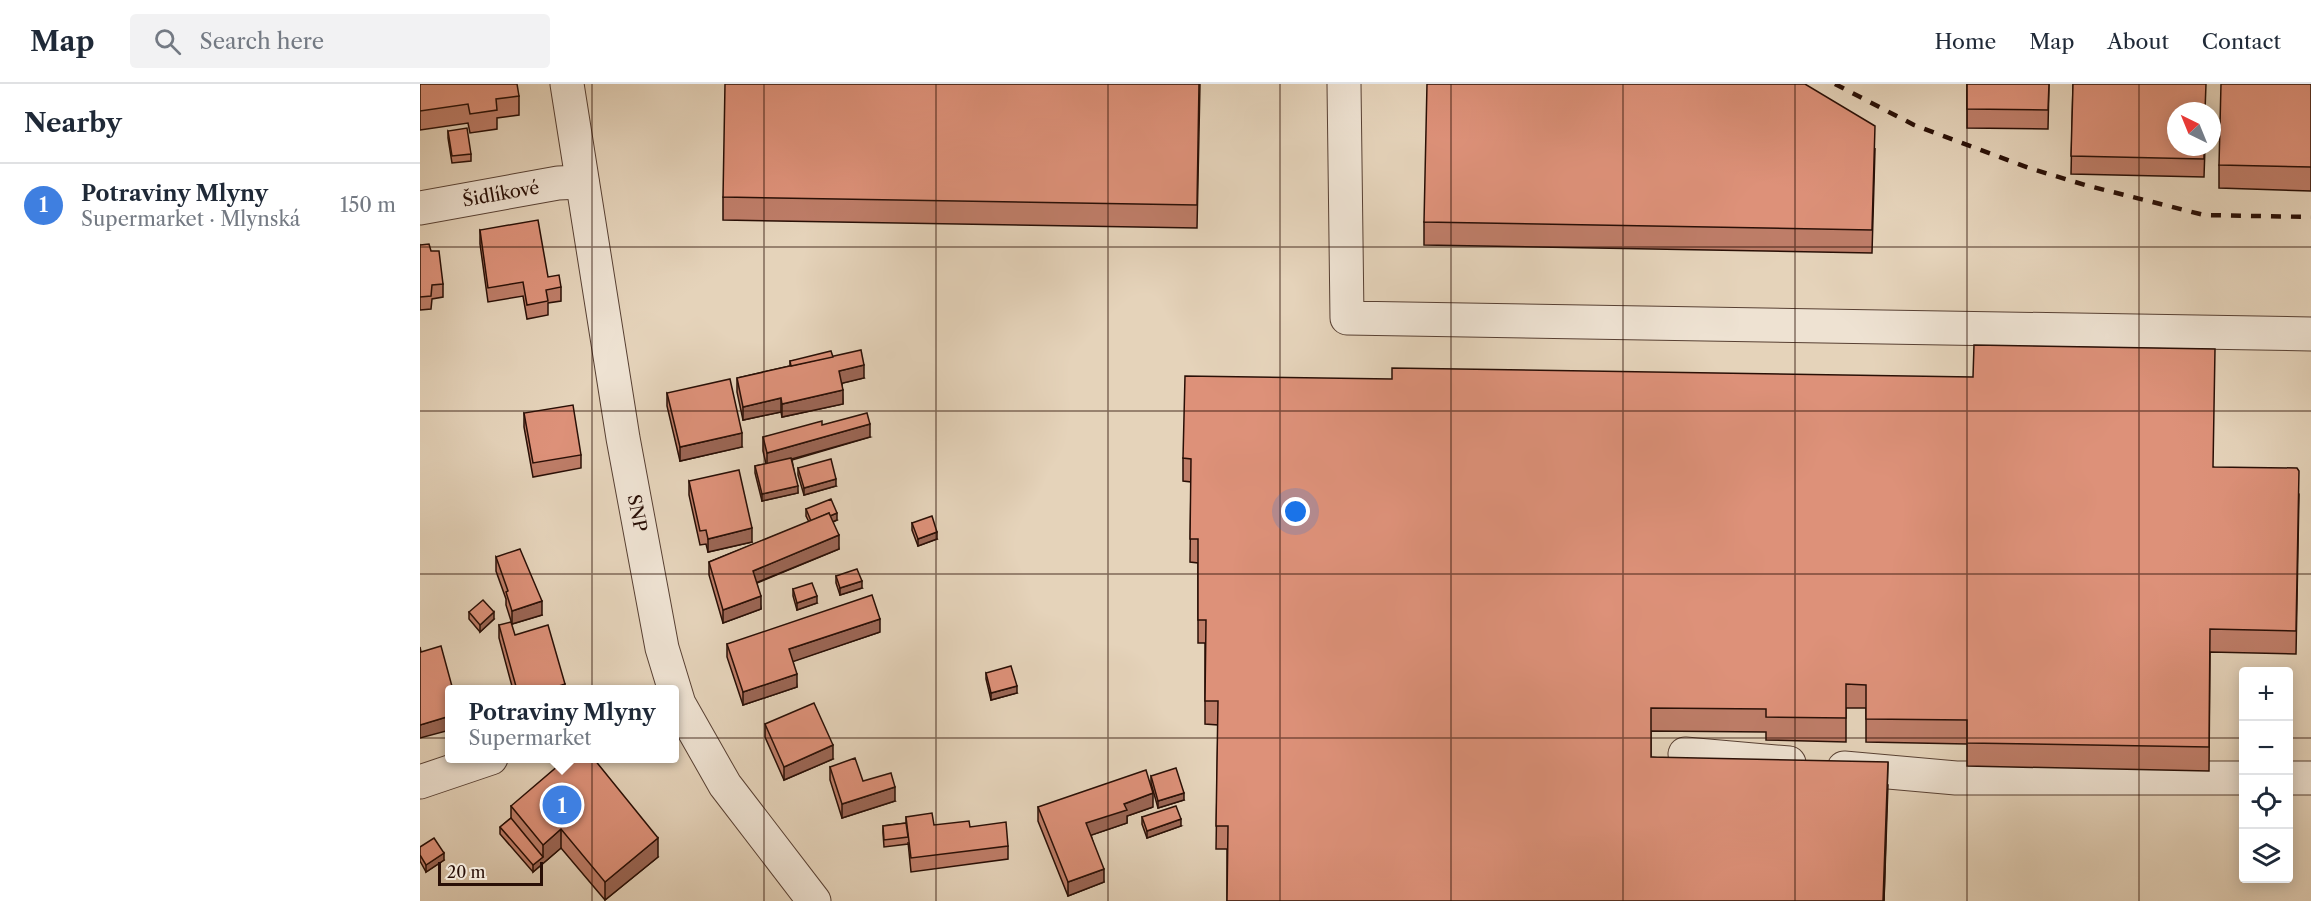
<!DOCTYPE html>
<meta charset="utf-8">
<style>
:root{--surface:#fff;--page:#f2f2f3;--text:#1f2937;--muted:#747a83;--line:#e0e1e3;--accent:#8f2418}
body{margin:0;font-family:"Libre Caslon Text",serif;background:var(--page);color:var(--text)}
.controls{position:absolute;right:18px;bottom:18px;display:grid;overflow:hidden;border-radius:6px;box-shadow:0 3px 15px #0003}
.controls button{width:54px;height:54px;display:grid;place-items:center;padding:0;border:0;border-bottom:2px solid var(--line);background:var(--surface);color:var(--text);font:30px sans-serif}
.compass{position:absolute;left:1747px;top:18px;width:54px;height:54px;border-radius:50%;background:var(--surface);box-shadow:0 3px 15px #0003;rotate:317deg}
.scale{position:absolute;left:18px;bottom:15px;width:105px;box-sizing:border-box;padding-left:6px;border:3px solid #290f06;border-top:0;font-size:16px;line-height:21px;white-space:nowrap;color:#290f06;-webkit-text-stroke:4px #eee2d2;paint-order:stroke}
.you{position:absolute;left:876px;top:428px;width:21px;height:21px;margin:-15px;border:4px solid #fff;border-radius:50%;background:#1a73e8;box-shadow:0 0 0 9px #1a73e833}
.badge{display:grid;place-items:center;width:39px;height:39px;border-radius:50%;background:var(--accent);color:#fff;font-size:20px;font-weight:700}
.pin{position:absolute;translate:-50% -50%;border:3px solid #fff;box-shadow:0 2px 6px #0006}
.popup{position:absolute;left:25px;top:601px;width:234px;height:78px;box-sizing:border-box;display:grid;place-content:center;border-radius:6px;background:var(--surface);filter:drop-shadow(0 2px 4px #0005);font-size:20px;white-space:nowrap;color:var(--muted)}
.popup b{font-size:22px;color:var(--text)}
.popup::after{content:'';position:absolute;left:50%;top:100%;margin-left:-12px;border:12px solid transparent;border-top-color:var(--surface)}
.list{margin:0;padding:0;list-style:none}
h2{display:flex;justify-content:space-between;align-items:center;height:78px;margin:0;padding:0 24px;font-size:26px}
h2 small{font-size:20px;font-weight:400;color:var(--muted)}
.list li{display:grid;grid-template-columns:39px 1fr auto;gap:18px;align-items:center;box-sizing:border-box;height:84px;padding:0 24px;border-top:2px solid var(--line)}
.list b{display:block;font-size:22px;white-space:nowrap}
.list p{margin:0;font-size:20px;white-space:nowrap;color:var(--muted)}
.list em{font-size:20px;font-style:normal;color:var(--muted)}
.icon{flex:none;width:33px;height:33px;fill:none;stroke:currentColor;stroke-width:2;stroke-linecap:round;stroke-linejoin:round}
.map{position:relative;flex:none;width:1891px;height:817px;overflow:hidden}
header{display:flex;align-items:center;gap:36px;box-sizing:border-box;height:84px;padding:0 30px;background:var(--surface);border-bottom:2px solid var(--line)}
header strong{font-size:28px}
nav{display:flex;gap:33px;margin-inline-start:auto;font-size:21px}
.search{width:420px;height:54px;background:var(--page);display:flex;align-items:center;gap:15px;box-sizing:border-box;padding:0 21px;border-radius:6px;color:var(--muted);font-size:22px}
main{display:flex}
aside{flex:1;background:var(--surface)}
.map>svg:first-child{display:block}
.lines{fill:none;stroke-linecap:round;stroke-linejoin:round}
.minor-casing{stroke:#584033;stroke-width:35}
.minor{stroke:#eee2d2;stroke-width:33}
.rail{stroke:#290f06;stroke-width:4.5;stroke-dasharray:10 10;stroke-linecap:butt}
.wall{fill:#be7d68;stroke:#290f06;stroke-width:1.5}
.shaded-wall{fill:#9b6655;stroke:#290f06;stroke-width:1.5}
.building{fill:#dd9179;stroke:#290f06;stroke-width:1.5}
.grid{fill:none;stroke:#290f06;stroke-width:1.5;stroke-opacity:0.55}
.labels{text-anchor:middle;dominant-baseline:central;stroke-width:4.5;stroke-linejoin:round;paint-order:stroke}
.street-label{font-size:18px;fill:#290f06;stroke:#eee2d2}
</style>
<header>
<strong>Map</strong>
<div class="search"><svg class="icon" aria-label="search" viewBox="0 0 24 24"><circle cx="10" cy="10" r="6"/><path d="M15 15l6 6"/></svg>Search here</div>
<nav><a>Home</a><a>Map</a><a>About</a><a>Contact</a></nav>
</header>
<main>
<aside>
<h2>Nearby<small></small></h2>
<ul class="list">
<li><span class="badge" style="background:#3f7fe0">1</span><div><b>Potraviny Mlyny</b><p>Supermarket · Mlynská</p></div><em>150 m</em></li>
</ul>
</aside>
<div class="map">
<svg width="1891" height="817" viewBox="0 0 1891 817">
<rect width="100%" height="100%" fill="#e5d3ba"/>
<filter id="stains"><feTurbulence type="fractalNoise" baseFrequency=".00333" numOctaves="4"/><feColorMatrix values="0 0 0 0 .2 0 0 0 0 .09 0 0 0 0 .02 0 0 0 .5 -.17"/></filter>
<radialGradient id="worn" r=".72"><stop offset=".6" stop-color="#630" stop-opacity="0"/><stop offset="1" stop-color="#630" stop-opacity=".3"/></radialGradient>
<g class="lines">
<g class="minor-casing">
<g id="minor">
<path d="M147,0L203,354L242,564L259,620L305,701L394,817"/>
<path d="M924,0L927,234L1891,250"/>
<path d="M0,124L138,99L162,98"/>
<path d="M1265,670L1369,679"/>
<path d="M1424,684L1536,694H1824"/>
<path d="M1868,694H1891"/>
<path d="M0,698L71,674"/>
</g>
</g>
<use href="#minor" class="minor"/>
<path class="rail" d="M1415,0L1494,41L1609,84L1665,101L1784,131L1891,133"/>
</g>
<g class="wall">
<path d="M0,0L99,12V31L77,34V45L50,49L48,39L0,46Z"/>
<path d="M780,0L777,144L303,136V113Z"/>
<path d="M1547,0H1629L1628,45L1547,44Z"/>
<path d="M1653,0L1785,63L1784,93L1651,90Z"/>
<path d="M1891,0V107L1799,104V81Z"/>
<path d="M28,47L51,70V77L32,79L28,54Z"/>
<path d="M1455,65L1452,169L1004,161V138Z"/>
<path d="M60,146L128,193L141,203V217L128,219V231L107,235L103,212L68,218L60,160Z"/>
<path d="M0,161L23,200V213L12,215L11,225L0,226Z"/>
<path d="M413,273L444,294L422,299L423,320L362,333L361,328L323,336L317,308V294L370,282V277Z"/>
<path d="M247,309L322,363L260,377L247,322Z"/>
<path d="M104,329L161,371V384L113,393L104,343Z"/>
<path d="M402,341L450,353L372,376L378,409L342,417L335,389V382L346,380L343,367V353Z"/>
<path d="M763,374L1793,383L1879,410L1876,570L1790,568L1789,687L1547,682V660L1446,658V624H1426V658L1346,656V648L1231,647V673L1468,701L1464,817H807V765H796L798,641L785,640V559H778V479L770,478L771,398L763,397Z"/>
<path d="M378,384L416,402L384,411L378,391Z"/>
<path d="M269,397L332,458L288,468L286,460L280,461L269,411Z"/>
<path d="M386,425L417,436L413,438L419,465L337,499L341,525L303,539L289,491V478L389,438L386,432Z"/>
<path d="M492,439L517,455L498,462L492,446Z"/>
<path d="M76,473L122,531L92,540L86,521V515L76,487Z"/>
<path d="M416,492L442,504L420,511L416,499Z"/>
<path d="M373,505L397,519L377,526L373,512Z"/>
<path d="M49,528L74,535L60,548L49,535Z"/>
<path d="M79,541L95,551L145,606H93L79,554Z"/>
<path d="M460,548L373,577L377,603L323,621L307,573V560Z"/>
<path d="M566,589L597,609L571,616L566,595Z"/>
<path d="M345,640L413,675L364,696L345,653Z"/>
<path d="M410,683L475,717L422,734L410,696Z"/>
<path d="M731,692L764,716L738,724L731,699Z"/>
<path d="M91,722L238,773L185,816L141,764L113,788L80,750V743L91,734Z"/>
<path d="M618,723H733L707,732V739L671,751L684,798L648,812L618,737Z"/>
<path d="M486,733L514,741L550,743L588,762V775L491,788L488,758V760L464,763L463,749V742L486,739Z"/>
<path d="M722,733L761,742L727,754L722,740Z"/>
<path d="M0,763L24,776L6,788L0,777Z"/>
</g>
<g class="shaded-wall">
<path d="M444,281V294L419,300V287Z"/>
<path d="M423,306V320L362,333V320Z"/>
<path d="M361,314V328L323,336V323Z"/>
<path d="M450,340V353L347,382V369Z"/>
<path d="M322,349V363L260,377V363Z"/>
<path d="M416,395V402L384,411V404Z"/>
<path d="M378,402V409L342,417V410Z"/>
<path d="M417,429V436L392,446V439Z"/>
<path d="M332,444V458L288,468V455Z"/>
<path d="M517,448V455L498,462V455Z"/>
<path d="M419,451V465L333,500V487Z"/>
<path d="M442,497V504L420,511V504Z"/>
<path d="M341,512V525L303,539V526Z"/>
<path d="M397,512V519L377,526V519Z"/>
<path d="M122,517V531L92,540V527Z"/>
<path d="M74,528V535L60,548V541Z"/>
<path d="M460,535V548L369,579V565Z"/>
<path d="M377,590V603L323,621V608Z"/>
<path d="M145,600V606H127Z"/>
<path d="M597,602V609L571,616V609Z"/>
<path d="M30,632V646L0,654V641Z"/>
<path d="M413,661V675L364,696V683Z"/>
<path d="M1468,678L1464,817H1463Z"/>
<path d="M475,703V717L422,734V720Z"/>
<path d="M733,709V723L707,732V739L666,753V739L704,720Z"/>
<path d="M764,709V716L738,724V717Z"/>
<path d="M761,735V742L727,754V747Z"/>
<path d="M141,745V764L113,788V781L123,773V761Z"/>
<path d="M238,754V773L185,816V798Z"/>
<path d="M24,769V776L6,788V781Z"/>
<path d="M684,785V798L648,812V798Z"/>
</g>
<g class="building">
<path d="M0,0H97L99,12L76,15L77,26L50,30L48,20L0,27Z"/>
<path d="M305,0H779L777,121L303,113Z"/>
<path d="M1007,0H1385L1455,42L1452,146L1004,138Z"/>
<path d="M1547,0H1629L1628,26L1547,25Z"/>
<path d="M1653,0H1786L1785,27H1756V63H1784V75L1651,72Z"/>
<path d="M1801,0H1891V83L1799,81Z"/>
<path d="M47,44L51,70L32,72L28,47Z"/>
<path d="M118,136L128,193L139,191L141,203L126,206L128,217L107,221L103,198L68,204L60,146Z"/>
<path d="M9,160L11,167H19L23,200L12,201L11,212L0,213V161Z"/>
<path d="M1554,261L1795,265L1793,383L1877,384L1879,387L1876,547L1790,545L1789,663L1547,659V636L1446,635V601L1426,600V634L1346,633V625L1231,624V673L1468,678L1463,817H807L808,742H796L798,617H785L786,536H778V455H770L771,375L763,374L765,292L972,295V284L1553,293Z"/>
<path d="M441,266L444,281L419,287L423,306L362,320L361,314L323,323L317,294Z"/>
<path d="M411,267L413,273L371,282L370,277Z"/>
<path d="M310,295L322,349L260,363L247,309Z"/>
<path d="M153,321L161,371L113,379L104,329Z"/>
<path d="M447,329L450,340L347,369L343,353L402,337V341Z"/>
<path d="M371,374L378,402L342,410L335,382Z"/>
<path d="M411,375L416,395L384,404L378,384Z"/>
<path d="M319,386L332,444L288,455L286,446L280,447L269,397Z"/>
<path d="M411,415L417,429L410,432L409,429L391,437L386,425Z"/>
<path d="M409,429L419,451L333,487L341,512L303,526L289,478Z"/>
<path d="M512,432L517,448L498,455L492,439Z"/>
<path d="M100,465L122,517L92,527L86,508L88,507L76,473Z"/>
<path d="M437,485L442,497L420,504L416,492Z"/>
<path d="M392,499L397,512L377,519L373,505Z"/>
<path d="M452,511L460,535L369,565L377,590L323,608L307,560Z"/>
<path d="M63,516L74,528L60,541L49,528Z"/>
<path d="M91,538L95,551L128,541L145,600L127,606H97L79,541Z"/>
<path d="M21,562L33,606H30V632L0,641V563L1,568Z"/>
<path d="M591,582L597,602L571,609L566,589Z"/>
<path d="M394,619L413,661L364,683L345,640Z"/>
<path d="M435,674L443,697L471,689L475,703L422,720L410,683Z"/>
<path d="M146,675H174L238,754L185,798L141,745L123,761L91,722Z"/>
<path d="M756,684L764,709L738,717L731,692Z"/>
<path d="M726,686L733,709L704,720L707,726L666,739L684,785L648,798L618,723Z"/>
<path d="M756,722L761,735L727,747L722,733Z"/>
<path d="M512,729L514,741L549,737L550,743L586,738L588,762L491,774L486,733Z"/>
<path d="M91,734L123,773L113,781L80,743Z"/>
<path d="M486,739L488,753L464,756L463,742Z"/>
<path d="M14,754L24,769L6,781L0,771V763Z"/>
</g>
<path class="grid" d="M172,0V817M344,0V817M516,0V817M688,0V817M860,0V817M1031,0V817M1203,0V817M1375,0V817M1547,0V817M1719,0V817M0,163H1891M0,327H1891M0,490H1891M0,654H1824M1868,654H1891"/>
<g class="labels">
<g class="street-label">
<text transform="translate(81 110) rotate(-10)">Šidlíkové</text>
<text transform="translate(217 429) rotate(79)">SNP</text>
</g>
</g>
<rect width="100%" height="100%" filter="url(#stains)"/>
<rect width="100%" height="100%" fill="url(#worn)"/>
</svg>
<div class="controls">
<button>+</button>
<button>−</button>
<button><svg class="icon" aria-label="locate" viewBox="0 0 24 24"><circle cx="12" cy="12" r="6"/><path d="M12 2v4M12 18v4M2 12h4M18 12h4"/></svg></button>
<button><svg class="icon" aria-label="layers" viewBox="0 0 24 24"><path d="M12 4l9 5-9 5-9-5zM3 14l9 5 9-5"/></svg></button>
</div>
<svg class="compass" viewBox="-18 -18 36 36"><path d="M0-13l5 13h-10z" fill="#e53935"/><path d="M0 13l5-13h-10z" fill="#747a83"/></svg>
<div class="scale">20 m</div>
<div class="you"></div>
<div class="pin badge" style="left:142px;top:721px;background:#3f7fe0">1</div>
<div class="popup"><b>Potraviny Mlyny</b>Supermarket</div>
</div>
</main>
